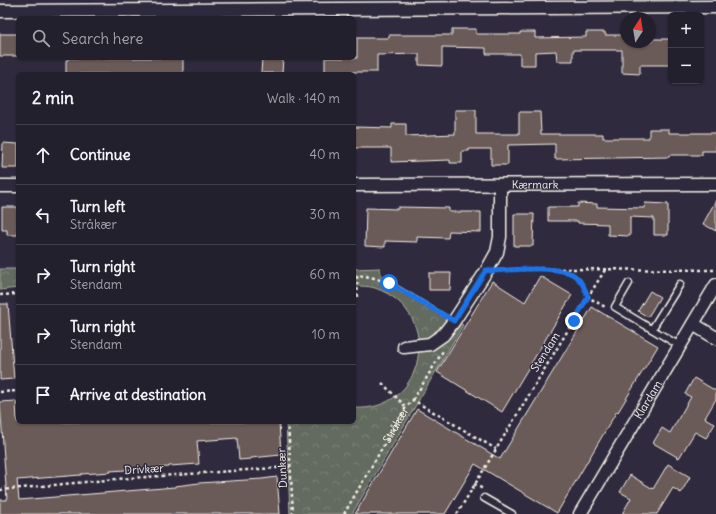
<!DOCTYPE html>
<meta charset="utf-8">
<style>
:root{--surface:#23202e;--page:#2f2d3a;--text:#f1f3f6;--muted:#a3a3aa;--line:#403e4a}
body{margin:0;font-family:Delius,sans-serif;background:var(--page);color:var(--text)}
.controls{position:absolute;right:12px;top:12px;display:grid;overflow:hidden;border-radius:6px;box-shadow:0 1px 3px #0004}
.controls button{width:36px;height:36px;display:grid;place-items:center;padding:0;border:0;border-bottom:1px solid var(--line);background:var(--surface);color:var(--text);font:20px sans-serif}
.compass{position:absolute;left:620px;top:12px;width:36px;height:36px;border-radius:50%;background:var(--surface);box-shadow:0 1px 3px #0004;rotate:12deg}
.stop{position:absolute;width:12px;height:12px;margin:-9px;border:3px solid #1a73e8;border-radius:50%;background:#fff}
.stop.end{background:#1a73e8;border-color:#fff;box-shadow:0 1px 4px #0008}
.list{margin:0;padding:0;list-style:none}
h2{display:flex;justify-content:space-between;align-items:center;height:52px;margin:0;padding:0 16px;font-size:17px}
h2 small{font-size:13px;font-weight:400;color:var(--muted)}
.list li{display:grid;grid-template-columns:26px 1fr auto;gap:12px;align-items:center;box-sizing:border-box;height:60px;padding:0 16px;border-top:1px solid var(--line)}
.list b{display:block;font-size:15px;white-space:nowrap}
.list p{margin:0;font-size:13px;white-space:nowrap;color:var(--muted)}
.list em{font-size:13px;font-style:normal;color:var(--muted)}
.icon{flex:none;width:22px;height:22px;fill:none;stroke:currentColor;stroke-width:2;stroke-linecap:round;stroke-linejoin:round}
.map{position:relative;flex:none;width:716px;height:514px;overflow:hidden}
.search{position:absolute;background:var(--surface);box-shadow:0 1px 3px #0004;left:16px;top:16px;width:340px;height:44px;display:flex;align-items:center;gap:10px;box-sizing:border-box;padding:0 14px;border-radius:6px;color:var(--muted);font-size:15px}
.panel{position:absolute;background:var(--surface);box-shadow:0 1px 3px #0004;left:16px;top:72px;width:340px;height:352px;border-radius:6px}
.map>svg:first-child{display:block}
.park{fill:url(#park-crowns);stroke:#acaea3}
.building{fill:#6a5a58;stroke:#f4f1e8}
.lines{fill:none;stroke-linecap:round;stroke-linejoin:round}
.service-casing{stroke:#f4f1e8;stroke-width:9}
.minor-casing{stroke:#f4f1e8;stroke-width:15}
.path{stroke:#f4f1e8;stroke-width:2.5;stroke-dasharray:3 3;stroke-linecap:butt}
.service{stroke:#2f2a3d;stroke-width:6}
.minor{stroke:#2f2a3d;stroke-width:12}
.route{stroke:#1a73e8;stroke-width:5}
.labels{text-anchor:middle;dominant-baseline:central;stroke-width:3;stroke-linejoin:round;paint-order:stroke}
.street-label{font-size:11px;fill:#f4f1e8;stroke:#2f2a3d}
</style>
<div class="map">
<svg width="716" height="514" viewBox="0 0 716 514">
<defs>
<pattern id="park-crowns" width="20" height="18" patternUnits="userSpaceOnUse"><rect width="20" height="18" fill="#646b5e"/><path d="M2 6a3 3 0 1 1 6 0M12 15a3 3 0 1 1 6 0" fill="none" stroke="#7b8175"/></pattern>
</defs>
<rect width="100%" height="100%" fill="#2f2a3d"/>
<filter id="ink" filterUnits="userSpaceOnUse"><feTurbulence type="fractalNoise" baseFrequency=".025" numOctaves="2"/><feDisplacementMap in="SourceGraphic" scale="8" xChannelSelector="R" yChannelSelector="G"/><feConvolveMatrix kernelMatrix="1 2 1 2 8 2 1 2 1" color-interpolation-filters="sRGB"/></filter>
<g filter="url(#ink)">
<g class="park">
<path d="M380,268L381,275L463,325L352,514H290L286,422H354V408C426,413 445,312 375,288C369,286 361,286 354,286V269Z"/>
<path d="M0,269H18V288L0,290Z"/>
</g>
<g class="building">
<path d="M452,29H476V34H520V32H535V38L586,37V32H605V35H626V42H652V39H671V65H640V74L622,73V50H573V61H557L556,51L535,52V65H520V54H486V48L442,47V66L419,65V54L377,55V72H345V74H325V58H357V38H389V35H452Z"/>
<rect x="0" y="34" width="18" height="22"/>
<path d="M68,58H183V74H66V60H68Z"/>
<path d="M262,58H283L282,73H261Z"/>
<path d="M455,110H476V134H519V112H540L541,134H603V138H649V129H669V133H716V151H702V155H669V157L555,159V144L508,145V165H491V149H469V151H462V163H450V160L391,162V148H354V127L392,128V124H406V136L455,134Z"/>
<path d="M3,143L18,144V168H2Z"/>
<path d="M716,200V231L703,224Z"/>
<path d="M578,203L597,204V207L644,208L645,203L668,204V235H654V218L630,217V236L608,235V224L578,223V221H548V207H578Z"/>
<path d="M2,207H18V235H7V230H2Z"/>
<path d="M398,207L449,208V212H481V232L449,231L448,238L417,237V242L385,241V247L365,246L366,208L398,209Z"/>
<path d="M514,214H534L533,246H514Z"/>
<path d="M429,273H451L450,290H429Z"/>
<path d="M540,276L572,295L502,412L437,372L492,281L525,302Z"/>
<path d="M650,291L660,297L648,317L638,311Z"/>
<path d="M0,304H8L14,379L0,380Z"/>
<path d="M592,307L658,346L618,412L617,411L557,513L475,464L445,514H355L417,409L500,459Z"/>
<path d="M694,378L716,391V399L705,418L715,424L706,438L695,432L679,458L653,443L662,428L670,433L691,397L685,394Z"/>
<path d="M16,401L17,422H279L281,455L251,458V459L239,460L237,438L197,441L199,464L169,466V467L110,471L111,472L81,474V475L17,480L19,500L175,487V486L199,483L262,479L277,477L280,514H0V500H7L0,402Z"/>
<path d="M668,464L690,477L681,493L673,488L657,514H622L631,498L620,492L630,475L653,489Z"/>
</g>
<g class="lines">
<g class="service-casing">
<g id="service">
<path d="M629,283L615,307L680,346"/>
<path d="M652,329L680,284"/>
<path d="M484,498L512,514"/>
</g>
</g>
<g class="minor-casing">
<g id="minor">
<path d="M0,11L716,7"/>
<path id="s2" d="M354,185L716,184"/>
<path d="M0,186H18"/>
<path d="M693,324L716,338"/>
<path d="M404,347L430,344L443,335L454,321L487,270L497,252L500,237V185"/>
<path id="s3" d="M580,514L716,285"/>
</g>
</g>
<g class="path">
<path d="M561,269L716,270"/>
<path d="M605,270L588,297L607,308"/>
<path d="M354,276C383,273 419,301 444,315"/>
<path d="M357,276L358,300"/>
<path d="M0,295L18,294"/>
<path d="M382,383L406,407"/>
<path d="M0,392L18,391"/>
<path d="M413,400L443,351"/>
<path d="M288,422L293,514"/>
<path d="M474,484L483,489"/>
<path d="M0,490L117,479L290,467"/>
<path id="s1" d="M344,514L406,407L413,400L496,449"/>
<path d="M457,514L588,297C585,289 582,281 575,276C562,265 519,270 501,270"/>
</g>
<use href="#service" class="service"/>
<use href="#minor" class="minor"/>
</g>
</g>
<g class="lines" filter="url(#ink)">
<path class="route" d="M389,283L454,321L486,270L491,271C510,270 561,265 575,276C582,281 585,289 588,297L574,321"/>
</g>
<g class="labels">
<g class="street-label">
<text stroke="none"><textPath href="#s2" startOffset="181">Kærmark</textPath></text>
<text transform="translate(545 352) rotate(-58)">Stendam</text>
<text stroke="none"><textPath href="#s3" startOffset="133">Klardam</textPath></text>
<text stroke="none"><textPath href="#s1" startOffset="103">Stråkær</textPath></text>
<text transform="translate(282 468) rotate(-93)">Dunkær</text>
<text transform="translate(144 469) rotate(-4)">Drivkær</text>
</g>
</g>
</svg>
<div class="controls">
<button>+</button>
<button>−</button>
</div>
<svg class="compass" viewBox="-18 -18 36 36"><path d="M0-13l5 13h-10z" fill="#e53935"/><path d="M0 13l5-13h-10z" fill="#a3a3aa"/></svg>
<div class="stop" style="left:389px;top:283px"></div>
<div class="stop end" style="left:574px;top:321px"></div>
<div class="search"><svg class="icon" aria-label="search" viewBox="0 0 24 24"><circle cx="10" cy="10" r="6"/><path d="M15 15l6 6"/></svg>Search here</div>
<section class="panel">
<h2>2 min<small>Walk · 140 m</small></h2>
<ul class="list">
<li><svg class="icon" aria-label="ahead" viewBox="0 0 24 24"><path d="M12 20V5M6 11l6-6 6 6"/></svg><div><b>Continue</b></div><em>40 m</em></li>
<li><svg class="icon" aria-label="left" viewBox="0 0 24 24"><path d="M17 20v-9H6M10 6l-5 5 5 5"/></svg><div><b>Turn left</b><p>Stråkær</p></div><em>30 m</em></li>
<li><svg class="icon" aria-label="right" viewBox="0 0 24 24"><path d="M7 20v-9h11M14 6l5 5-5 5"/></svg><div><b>Turn right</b><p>Stendam</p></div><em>60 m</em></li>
<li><svg class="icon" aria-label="right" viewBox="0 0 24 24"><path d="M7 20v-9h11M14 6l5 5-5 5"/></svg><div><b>Turn right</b><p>Stendam</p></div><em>10 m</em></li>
<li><svg class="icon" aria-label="arrive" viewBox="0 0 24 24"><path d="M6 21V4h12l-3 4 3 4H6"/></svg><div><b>Arrive at destination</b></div></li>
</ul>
</section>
</div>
